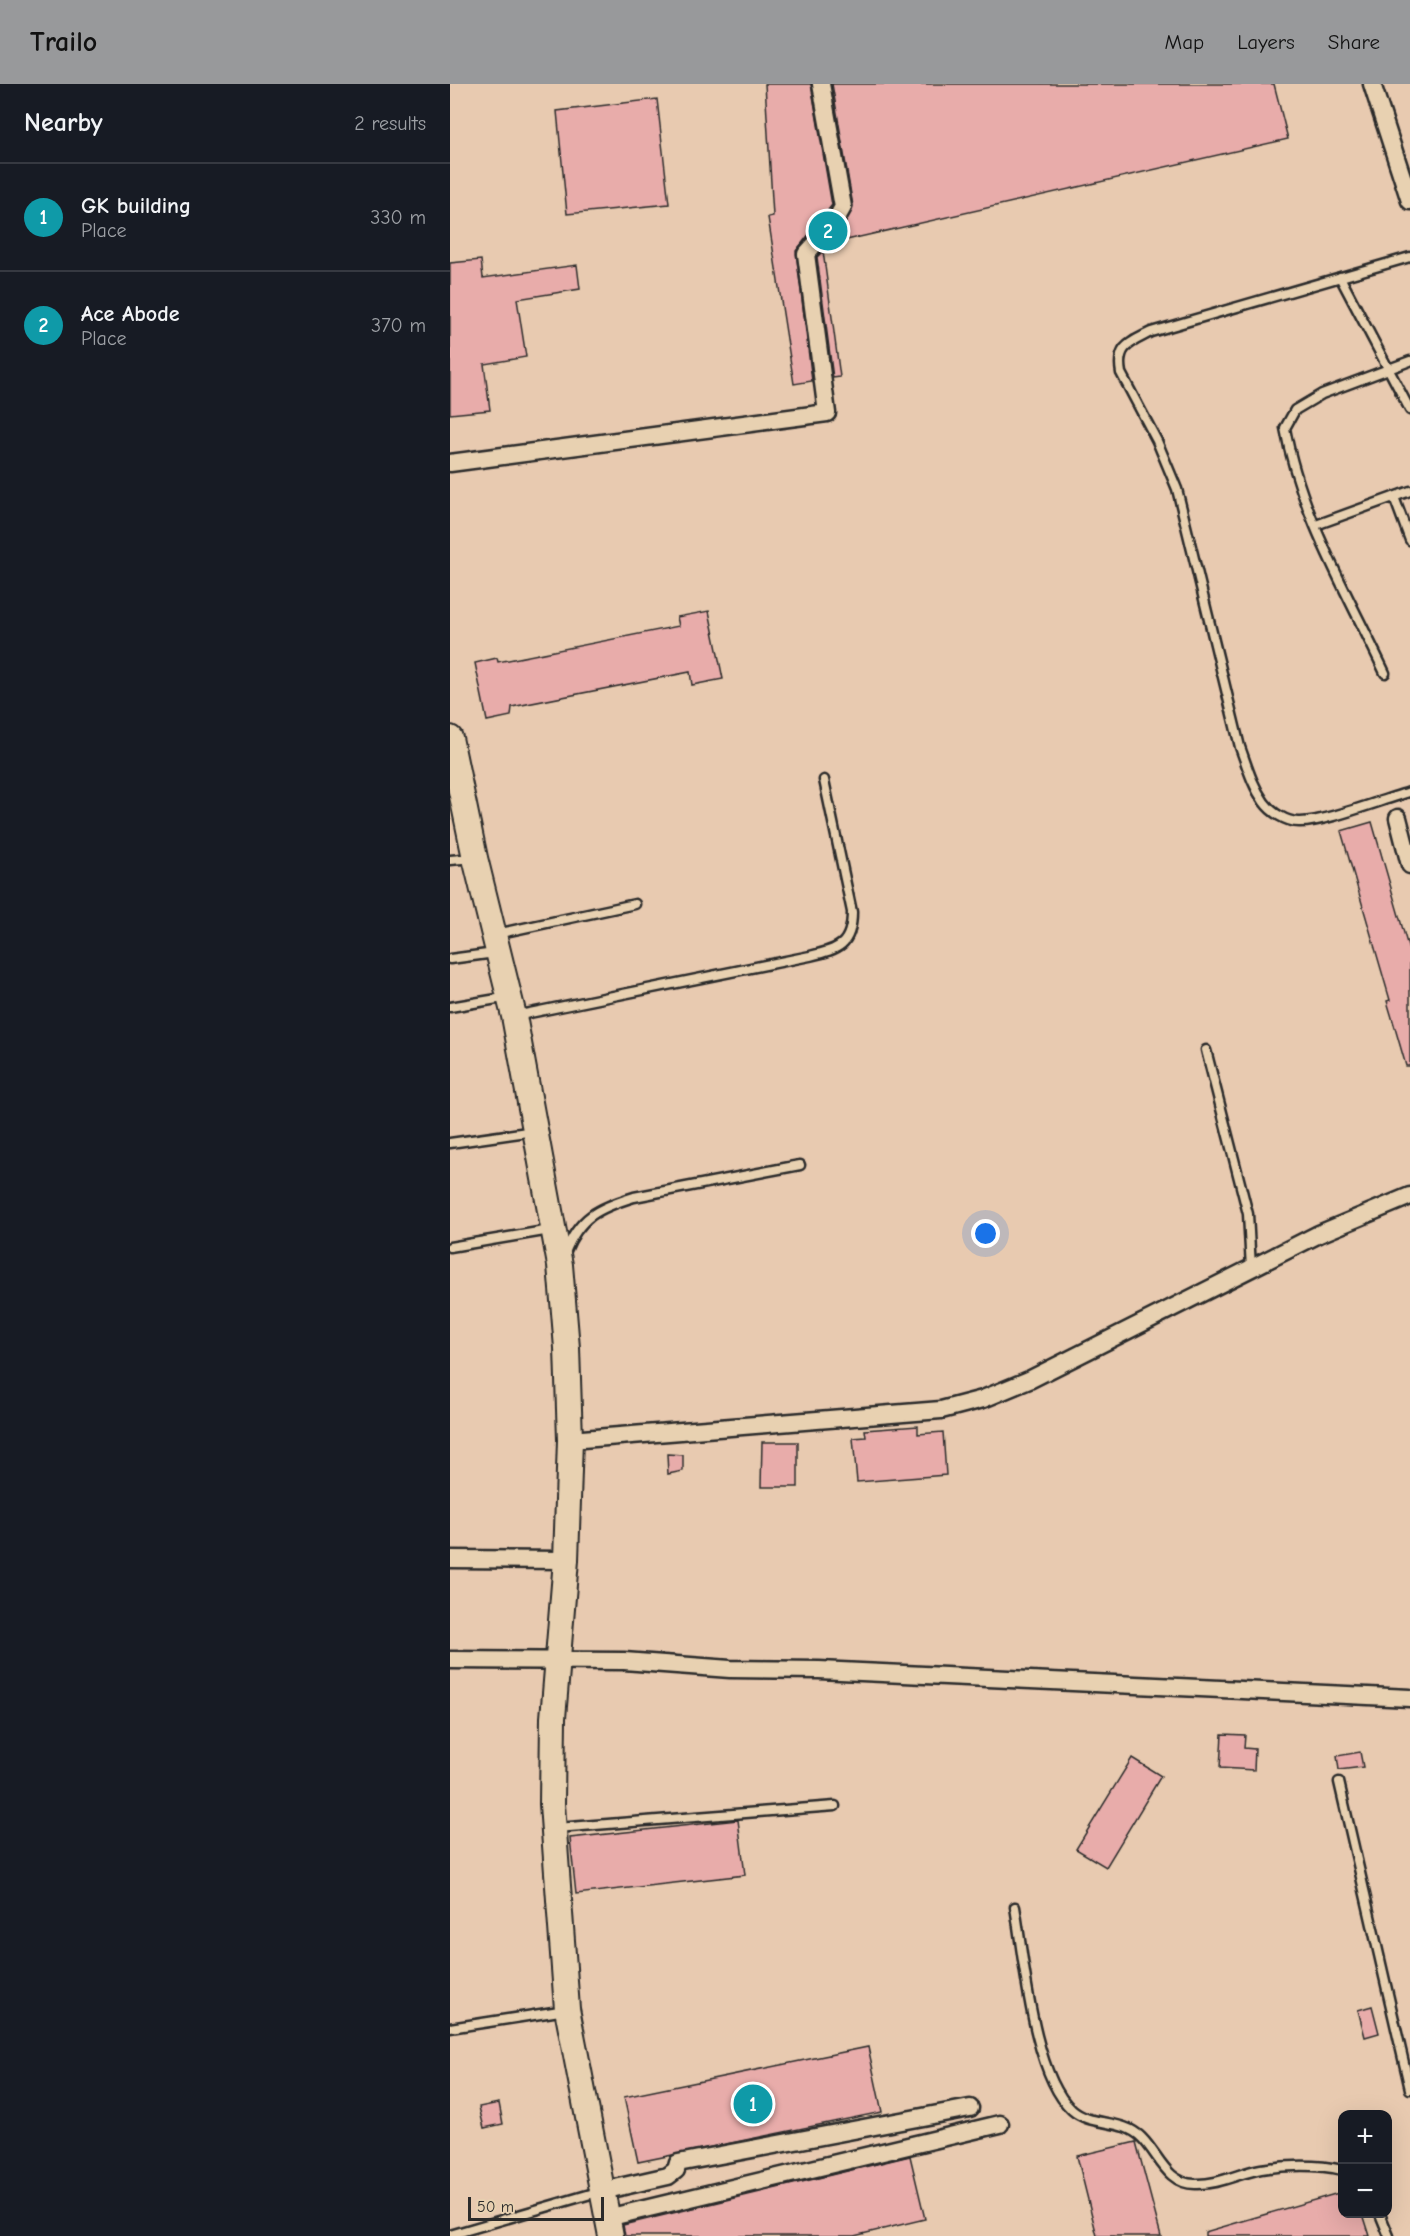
<!DOCTYPE html>
<meta charset="utf-8">
<style>
:root{--surface:#171b24;--page:#20242c;--text:#f1f3f6;--muted:#9ea1a6;--line:#363941;--accent:#98999b}
body{margin:0;font-family:"Comic Neue",sans-serif;background:var(--page);color:var(--text)}
.controls{position:absolute;right:18px;bottom:18px;display:grid;overflow:hidden;border-radius:12px;box-shadow:0 6px 24px #0002}
.controls button{width:54px;height:54px;display:grid;place-items:center;padding:0;border:0;border-bottom:2px solid var(--line);background:var(--surface);color:var(--text);font:30px sans-serif}
.scale{position:absolute;left:18px;bottom:15px;width:136px;box-sizing:border-box;padding-left:6px;border:3px solid #2b2b2b;border-top:0;font-size:16px;line-height:21px;white-space:nowrap;color:#2b2b2b;-webkit-text-stroke:4px #e8d1b1;paint-order:stroke}
.you{position:absolute;left:536px;top:1150px;width:21px;height:21px;margin:-15px;border:4px solid #fff;border-radius:50%;background:#1a73e8;box-shadow:0 0 0 9px #1a73e833}
.badge{display:grid;place-items:center;width:39px;height:39px;border-radius:50%;background:var(--accent);color:#fff;font-size:20px;font-weight:700}
.pin{position:absolute;translate:-50% -50%;border:3px solid #fff;box-shadow:0 2px 6px #0006}
.list{margin:0;padding:0;list-style:none}
h2{display:flex;justify-content:space-between;align-items:center;height:78px;margin:0;padding:0 24px;font-size:26px}
h2 small{font-size:20px;font-weight:400;color:var(--muted)}
.list li{display:grid;grid-template-columns:39px 1fr auto;gap:18px;align-items:center;box-sizing:border-box;height:108px;padding:0 24px;border-top:2px solid var(--line)}
.list b{display:block;font-size:22px;white-space:nowrap}
.list p{margin:0;font-size:20px;white-space:nowrap;color:var(--muted)}
.list em{font-size:20px;font-style:normal;color:var(--muted)}
.map{position:relative;flex:none;width:960px;height:2152px;overflow:hidden}
header{display:flex;align-items:center;gap:36px;box-sizing:border-box;height:84px;padding:0 30px;background:var(--accent);color:#111}
header strong{font-size:28px}
nav{display:flex;gap:33px;margin-inline-start:auto;font-size:21px}
main{display:flex}
aside{flex:1;background:var(--surface)}
.map>svg:first-child{display:block}
.building{fill:#e8acaa;stroke:#2b2b2b;stroke-width:1.5}
.lines{fill:none;stroke-linecap:round;stroke-linejoin:round}
.lane-casing{stroke:#2b2b2b;stroke-width:13}
.street-casing{stroke:#2b2b2b;stroke-width:21}
.secondary-casing{stroke:#2b2b2b;stroke-width:28}
.lane{stroke:#e8d1b1;stroke-width:8}
.street{stroke:#e8d1b1;stroke-width:16}
.secondary{stroke:#e8d1b1;stroke-width:24}
</style>
<header>
<strong>Trailo</strong>
<nav><a>Map</a><a>Layers</a><a>Share</a></nav>
</header>
<main>
<aside>
<h2>Nearby<small>2 results</small></h2>
<ul class="list">
<li><span class="badge" style="background:#0f9aa8">1</span><div><b>GK building</b><p>Place</p></div><em>330 m</em></li>
<li><span class="badge" style="background:#0f9aa8">2</span><div><b>Ace Abode</b><p>Place</p></div><em>370 m</em></li>
</ul>
</aside>
<div class="map">
<svg width="960" height="2152" viewBox="0 0 960 2152">
<rect width="100%" height="100%" fill="#e8cab0"/>
<filter id="ink" filterUnits="userSpaceOnUse"><feTurbulence type="fractalNoise" baseFrequency=".0167" numOctaves="2"/><feDisplacementMap in="SourceGraphic" scale="12" xChannelSelector="R" yChannelSelector="G"/><feConvolveMatrix kernelMatrix="1 2 1 2 8 2 1 2 1" color-interpolation-filters="sRGB"/></filter>
<g filter="url(#ink)">
<g class="building">
<path d="M315,0H361L382,121L346,167L362,297L344,300L318,133L323,132Z"/>
<path d="M382,0H824L838,55L379,160L393,144L403,122Z"/>
<path d="M207,15L219,120L117,130L107,27Z"/>
<path d="M373,167L390,293L383,294L367,173Z"/>
<path d="M31,176L33,194L127,181L130,205L67,215L76,273L34,280L40,326L0,330V179Z"/>
<path d="M259,527L273,595L242,601L240,588L62,623L61,632L37,637L25,579L47,574L48,578L229,542L227,533Z"/>
<path d="M922,738L960,870V982H956L943,937L937,917L940,916L891,747Z"/>
<path d="M468,1342V1350L493,1348L496,1391L407,1398L403,1354L416,1353L415,1346Z"/>
<path d="M312,1358H348V1403H311Z"/>
<path d="M217,1370L233,1371V1387L218,1390Z"/>
<path d="M772,1650L795,1651L794,1664L805,1665L804,1686L770,1684Z"/>
<path d="M910,1668L913,1683L889,1686L887,1672Z"/>
<path d="M682,1674L711,1692L656,1783L626,1765Z"/>
<path d="M288,1736L295,1791L126,1810L120,1754Z"/>
<path d="M922,1922L929,1949L915,1953L908,1926Z"/>
<path d="M418,1963L432,2028L188,2078L174,2013Z"/>
<path d="M49,2019L53,2040L34,2044L29,2023Z"/>
<path d="M686,2058L711,2152H647L627,2072Z"/>
<path d="M460,2072L475,2135L404,2152H175L173,2141Z"/>
<path d="M892,2108V2130H913L920,2152H755V2148Z"/>
</g>
<g class="lines">
<g class="lane-casing">
<g id="lane">
<path d="M960,173L701,248C680,259 666,262 671,289L707,357L727,405L790,663C797,682 802,701 814,718C821,728 836,738 849,738C873,739 934,715 960,708"/>
<path d="M890,193L960,326"/>
<path d="M944,413L960,456"/>
<path d="M866,441L960,407"/>
<path d="M935,589C898,510 850,430 835,344L845,326L872,310L960,277"/>
<path d="M0,776L24,774"/>
<path d="M46,850L185,820"/>
<path d="M0,875L45,869"/>
<path d="M0,923L59,913"/>
<path d="M65,932L360,872C389,865 402,861 402,828L374,696"/>
<path d="M756,966L798,1130L801,1184"/>
<path d="M0,1059L84,1047"/>
<path d="M0,1163L100,1146"/>
<path d="M115,1169C129,1133 148,1124 184,1113L350,1081"/>
<path d="M889,1698L960,2005"/>
<path d="M107,1744L385,1722"/>
<path d="M565,1823C574,1875 583,1991 622,2026C641,2043 673,2034 692,2054C709,2071 717,2100 745,2100C768,2101 789,2089 811,2085C836,2081 868,2080 892,2086"/>
<path d="M0,1944L116,1926"/>
<path d="M930,2130L939,2152"/>
<path d="M0,2151L151,2107"/>
</g>
</g>
<g class="street-casing">
<g id="street">
<path d="M922,0L960,117"/>
<path d="M0,379L377,329L356,170L384,139L393,123L371,0"/>
<path d="M948,734L960,781"/>
<path d="M120,1356L491,1326L533,1315L579,1296L869,1150L960,1112"/>
<path d="M0,1475L116,1476"/>
<path d="M0,1576L174,1577L280,1585L369,1586L960,1614"/>
<path d="M152,2107L218,2092L226,2086L228,2079L520,2024"/>
<path d="M157,2134L550,2040"/>
</g>
</g>
<g class="secondary-casing">
<path id="secondary" d="M0,654L25,774L64,932L110,1181L117,1264L120,1356L116,1476L103,1634L102,1720L117,1925L161,2152"/>
</g>
<use href="#lane" class="lane"/>
<use href="#street" class="street"/>
<use href="#secondary" class="secondary"/>
</g>
</g>
</svg>
<div class="controls">
<button>+</button>
<button>−</button>
</div>
<div class="scale">50 m</div>
<div class="you"></div>
<div class="pin badge" style="left:303px;top:2020px;background:#0f9aa8">1</div>
<div class="pin badge" style="left:378px;top:147px;background:#0f9aa8">2</div>
</div>
</main>
